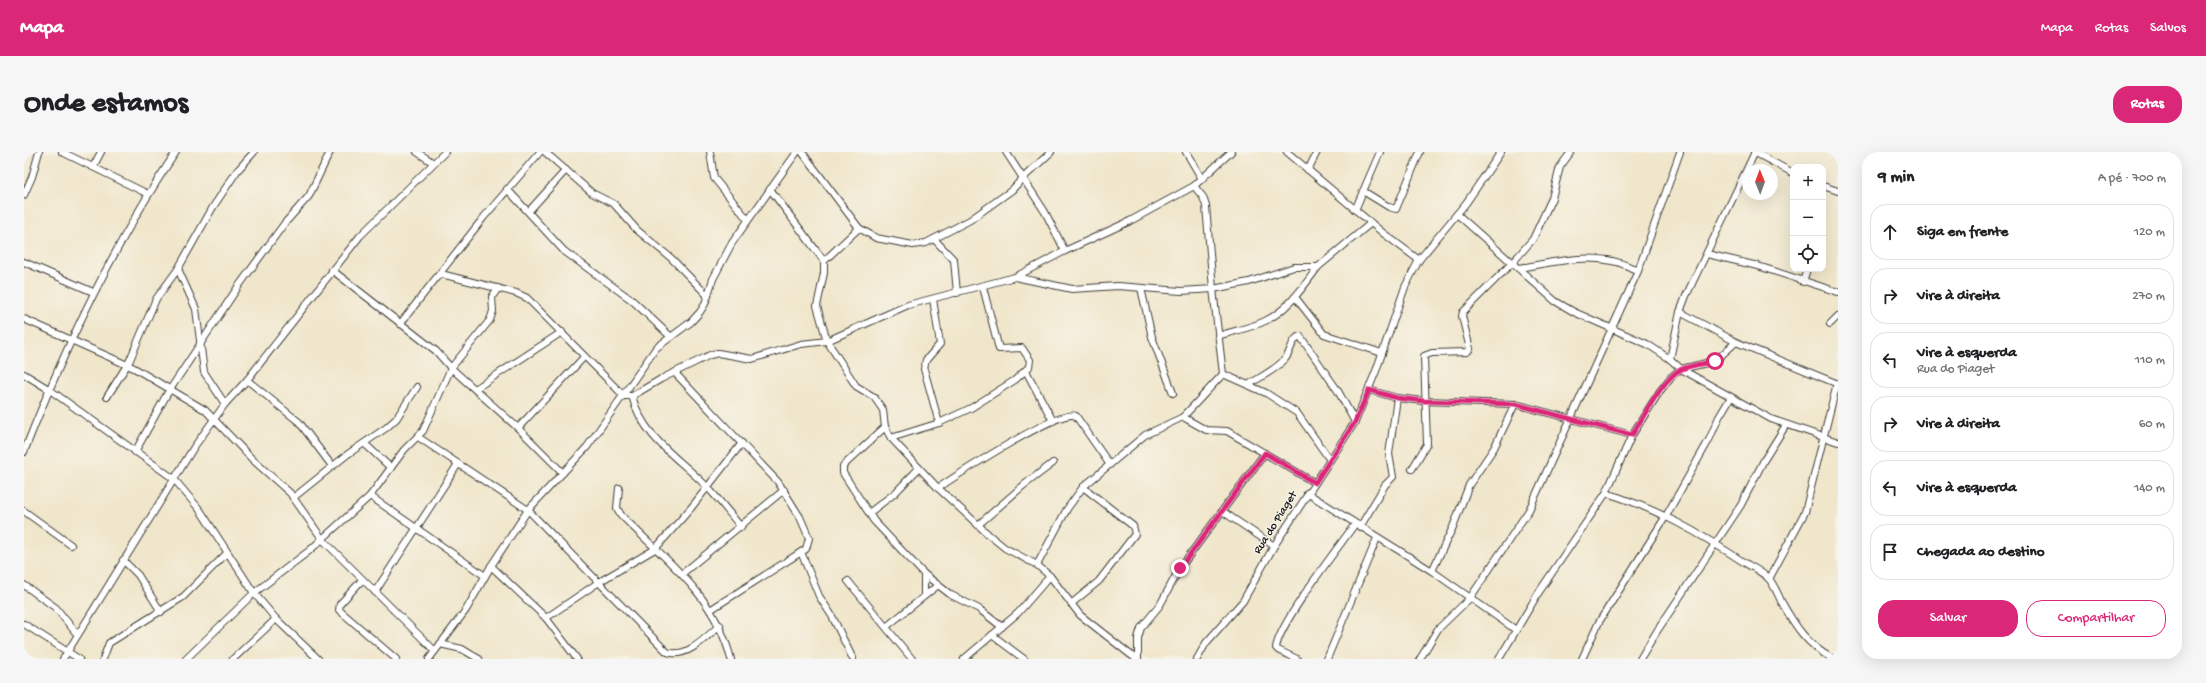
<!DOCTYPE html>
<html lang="pt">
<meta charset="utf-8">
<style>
:root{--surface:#fff;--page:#f6f6f6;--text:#202124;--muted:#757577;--line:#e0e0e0;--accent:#db2777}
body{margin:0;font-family:"Gochi Hand",sans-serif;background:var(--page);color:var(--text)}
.controls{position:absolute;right:12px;top:12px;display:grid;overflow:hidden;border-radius:8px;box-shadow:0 4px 16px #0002}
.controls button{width:36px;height:36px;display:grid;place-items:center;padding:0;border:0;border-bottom:1px solid var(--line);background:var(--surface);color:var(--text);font:20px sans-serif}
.compass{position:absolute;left:1718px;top:12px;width:36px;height:36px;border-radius:50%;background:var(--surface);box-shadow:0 4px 16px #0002;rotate:359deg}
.stop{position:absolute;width:12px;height:12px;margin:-9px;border:3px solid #db2777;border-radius:50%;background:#fff}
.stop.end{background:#db2777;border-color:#fff;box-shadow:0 1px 4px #0008}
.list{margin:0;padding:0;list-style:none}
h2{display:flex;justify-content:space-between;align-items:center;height:52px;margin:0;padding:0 16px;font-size:17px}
h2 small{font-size:13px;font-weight:400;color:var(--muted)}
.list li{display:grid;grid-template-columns:26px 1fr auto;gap:12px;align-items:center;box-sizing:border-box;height:56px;margin:0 8px 8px;padding:0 8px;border:1px solid var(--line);border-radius:16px}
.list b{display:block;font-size:15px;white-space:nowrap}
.list p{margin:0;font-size:13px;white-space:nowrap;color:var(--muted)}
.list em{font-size:13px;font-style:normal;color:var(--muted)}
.actions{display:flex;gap:8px;padding:12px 16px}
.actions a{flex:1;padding:9px 0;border:1px solid var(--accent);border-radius:16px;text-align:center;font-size:14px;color:var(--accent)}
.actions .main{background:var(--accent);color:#fff}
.icon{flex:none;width:22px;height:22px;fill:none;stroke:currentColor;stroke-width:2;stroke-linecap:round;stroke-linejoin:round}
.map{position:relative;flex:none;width:1814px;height:507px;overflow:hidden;border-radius:16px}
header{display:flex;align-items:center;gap:24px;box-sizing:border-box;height:56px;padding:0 20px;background:var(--accent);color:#fff}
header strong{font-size:19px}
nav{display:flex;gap:22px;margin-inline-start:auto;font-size:14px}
.intro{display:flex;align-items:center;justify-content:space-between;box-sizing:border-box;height:96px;padding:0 24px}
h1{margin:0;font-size:28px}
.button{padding:10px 18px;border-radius:16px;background:var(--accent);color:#fff;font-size:14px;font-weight:700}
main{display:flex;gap:24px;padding:0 24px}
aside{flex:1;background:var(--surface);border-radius:16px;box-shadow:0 4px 16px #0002}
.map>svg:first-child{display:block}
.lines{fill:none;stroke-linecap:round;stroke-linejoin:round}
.minor-casing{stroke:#3c3a36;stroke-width:8}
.minor{stroke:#fff;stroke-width:6}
.route{stroke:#db2777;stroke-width:5}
.labels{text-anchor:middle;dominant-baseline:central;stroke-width:3;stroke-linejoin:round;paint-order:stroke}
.street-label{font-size:12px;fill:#1c1c1c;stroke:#f7f3e8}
</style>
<header>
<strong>Mapa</strong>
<nav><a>Mapa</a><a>Rotas</a><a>Salvos</a></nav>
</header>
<div class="intro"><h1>Onde estamos</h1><a class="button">Rotas</a></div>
<main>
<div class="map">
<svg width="1814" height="507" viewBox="0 0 1814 507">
<rect width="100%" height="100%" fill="#f7f3e8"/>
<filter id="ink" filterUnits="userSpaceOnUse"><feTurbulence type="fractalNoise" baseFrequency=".025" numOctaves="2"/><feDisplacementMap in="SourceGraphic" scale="8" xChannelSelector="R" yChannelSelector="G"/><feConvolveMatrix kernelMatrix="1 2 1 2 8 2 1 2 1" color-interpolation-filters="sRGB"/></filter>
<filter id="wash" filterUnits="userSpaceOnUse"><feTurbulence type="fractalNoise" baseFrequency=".012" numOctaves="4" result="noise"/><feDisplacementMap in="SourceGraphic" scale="16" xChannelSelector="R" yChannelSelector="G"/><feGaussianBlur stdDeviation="0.9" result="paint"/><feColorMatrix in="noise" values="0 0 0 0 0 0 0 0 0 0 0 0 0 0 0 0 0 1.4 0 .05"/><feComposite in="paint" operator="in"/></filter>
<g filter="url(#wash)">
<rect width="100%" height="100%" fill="#f0e6cb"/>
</g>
<g filter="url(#ink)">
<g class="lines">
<g class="minor-casing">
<g id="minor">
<path d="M38,0L124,42"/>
<path d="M393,0L408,10"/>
<path d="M521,0L568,41L590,52L613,78L647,106L684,144"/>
<path d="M686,0L690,26L724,68"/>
<path d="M778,0L835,76L852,86L889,93L902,91L946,68L988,38L998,27L1027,0"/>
<path d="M982,0L1021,60L1041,99"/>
<path d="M1162,0L1178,27"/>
<path d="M1263,0L1359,81L1395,108"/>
<path d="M1730,0L1769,21"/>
<path d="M69,15L77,0"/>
<path d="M1284,18L1293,0"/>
<path d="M1170,34L1179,45L1182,54L1189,137L1199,222L1242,241L1273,261L1306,308"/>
<path d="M1799,34L1814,39"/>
<path d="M483,37L540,99L609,149L647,185"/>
<path d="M746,37L800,109V121L793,154L803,189L832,234L850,245L859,258L861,275L867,286L914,336L965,383L981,396L1013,413L1026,424L1056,463L1112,507"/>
<path d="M1339,39L1365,55L1372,57L1396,0"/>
<path d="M0,43L8,25L15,0"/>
<path d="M1331,58L1356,0"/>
<path d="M505,59L542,18"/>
<path d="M1433,62L1531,149L1550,160L1623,192L1646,207L1657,217L1747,267L1814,290"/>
<path d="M910,87L930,108L933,141"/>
<path d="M1683,102L1734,114L1814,140"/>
<path d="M800,109L835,76"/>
<path d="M0,110L69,140"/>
<path d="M1495,116C1536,109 1577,97 1614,119"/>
<path d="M154,117L172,157L180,220L201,252"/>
<path d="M308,118L412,199L427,216L494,276L539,321"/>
<path d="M417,122L492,141L503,146L600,244H608L637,227L686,203L694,201L728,207L777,192L803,189L884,153L991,125L1041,99L1106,69L1170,34L1207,0"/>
<path d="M991,125L1048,137L1094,134L1157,139L1189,137L1225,130L1270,115H1294L1347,71"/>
<path d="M1779,130L1783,117"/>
<path d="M1117,136L1128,185L1149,241"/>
<path d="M1271,145L1300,182L1358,201"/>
<path d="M909,147L916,192L902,208L900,217L915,271"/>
<path d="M1656,160L1712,190"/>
<path d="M0,167L110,216L181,258L229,308L266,341L299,388L411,499"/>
<path d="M376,172L460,65L516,0"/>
<path d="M1806,172L1814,164"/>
<path d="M1194,184C1209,179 1227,176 1241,169C1264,158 1279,135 1294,115"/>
<path d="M1646,207L1656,160L1662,144L1731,0"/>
<path d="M1002,219L1029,269"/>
<path d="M651,221L754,330L776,365L785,386L782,397L686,458"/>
<path d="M0,222L26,238L150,327L176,358L230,441L252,467L294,507"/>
<path d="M223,228L275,270L308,314"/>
<path d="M1224,233C1236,225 1252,218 1261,207C1267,201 1267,187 1276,184L1314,239L1331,270"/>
<path d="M451,237L538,180"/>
<path d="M1345,238L1373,246L1400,249L1491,252L1608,283"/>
<path d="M608,244C619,286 655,306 683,335C695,347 706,362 717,375"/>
<path d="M83,245L105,210L132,147L154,117L189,55L213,19L230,0"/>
<path d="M1159,265L1182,278L1203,279L1291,331"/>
<path d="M861,275L819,314V321L850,369L900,422L927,443L955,457L978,475"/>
<path d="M494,276L560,205"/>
<path d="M394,285L504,358L643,500C663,507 682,485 696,473"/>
<path d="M867,286L915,271L947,256L991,228L1005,215L1006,208L998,196L975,197L959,135"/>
<path d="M341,292L367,316"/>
<path d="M0,300C41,195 89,93 152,0"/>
<path d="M111,300L143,242L214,135L260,72L285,44L306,0"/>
<path d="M1388,317L1403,292L1400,204L1408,201L1443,200L1446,197L1438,164L1439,160L1489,110L1509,87L1528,46L1536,15L1547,0"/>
<path d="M595,336L593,356L597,363C642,409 690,441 707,507"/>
<path d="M914,336C932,324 1037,255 1052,264L1086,313"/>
<path d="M1283,341L1408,419L1492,478"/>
<path d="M1582,341C1632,356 1677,382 1721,411C1728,415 1740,421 1746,428C1750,434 1754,442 1757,449C1771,474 1783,493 1809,507"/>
<path d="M346,344L461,424"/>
<path d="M269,346L324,302L362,276L372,267L393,235"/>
<path d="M0,359L47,393"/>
<path d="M1198,359L1250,394"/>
<path d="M845,361L871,341L895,316"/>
<path d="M954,373L1000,333L1029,311"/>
<path d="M1336,375L1361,333L1369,325L1365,302L1373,246"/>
<path d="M777,400L795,444L808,464L829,507"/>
<path d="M99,408L114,423L137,460"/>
<path d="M1013,413L1043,357L1059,335L1121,283L1159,265L1199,222"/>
<path d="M467,414L522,466L575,430L631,397L667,356L718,291"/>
<path d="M1408,419L1429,375L1445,333L1470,296L1491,252"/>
<path d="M659,421L760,338"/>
<path d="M900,422V444"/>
<path d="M1745,427L1781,360L1813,231"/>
<path d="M338,428L316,452L315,458L372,507"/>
<path d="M824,429L888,507"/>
<path d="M0,433L32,456L53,482"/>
<path d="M351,440L434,312"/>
<path d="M1047,452L1075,429L1111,382L1109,374L1059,335"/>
<path d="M522,466L553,507"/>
<path d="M0,472L55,507"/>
<path d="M862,475L913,434"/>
<path d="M968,483L1000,507"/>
<path d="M416,492L438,497L455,507"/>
<path d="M39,507L170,295L201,252L223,228L336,84L421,0"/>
<path d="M79,507L85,491L159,445L203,401"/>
<path d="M162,507L230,441L285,399L346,344L380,298L399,279L427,216L466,168L469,159L468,145L474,136"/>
<path d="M209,507L252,467"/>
<path d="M405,507L442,458L467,414L504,358L563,295L632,196L667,170L676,160L681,152L689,127L708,91L773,0"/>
<path d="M940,507L994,461L1026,424"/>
<path d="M1114,507V486L1117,476L1136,453L1156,416L1241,301"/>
<path d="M1173,507L1182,491L1219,449L1250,394L1331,270L1352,219L1381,135L1395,108L1442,51L1477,0"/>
<path d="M1273,507L1254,498L1252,496C1255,471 1314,396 1331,372"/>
<path d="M1303,507L1353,386"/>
<path d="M1396,507L1414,477L1446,446L1505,358L1614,119L1656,0"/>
<path d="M1475,507L1515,440L1582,341L1608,283L1636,239L1647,225L1657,217L1691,209L1712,190L1814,232"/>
<path d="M1558,507L1575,470L1642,364L1685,288L1695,265L1707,245"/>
<path d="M1616,507L1633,479L1717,353L1740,308L1762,273"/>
</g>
</g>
<use href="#minor" class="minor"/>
</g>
</g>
<g class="lines" filter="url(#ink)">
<path class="route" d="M1156,416L1241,301L1291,331L1331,270L1345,238L1373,246L1400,249L1491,252L1608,283C1619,266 1639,225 1658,217C1668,213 1680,212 1691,209"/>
</g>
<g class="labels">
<g class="street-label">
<text transform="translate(1252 371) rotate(-58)">Rua do Piaget</text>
</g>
</g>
</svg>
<div class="controls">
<button>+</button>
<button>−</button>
<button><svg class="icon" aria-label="locate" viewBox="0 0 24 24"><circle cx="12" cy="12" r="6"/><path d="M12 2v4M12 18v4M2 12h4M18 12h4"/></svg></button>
</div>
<svg class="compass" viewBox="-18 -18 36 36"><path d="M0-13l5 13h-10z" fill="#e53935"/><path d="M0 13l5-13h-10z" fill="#757577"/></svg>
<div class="stop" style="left:1691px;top:209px"></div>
<div class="stop end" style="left:1156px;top:416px"></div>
</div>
<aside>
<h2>9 min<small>A pé · 700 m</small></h2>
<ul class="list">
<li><svg class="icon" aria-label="ahead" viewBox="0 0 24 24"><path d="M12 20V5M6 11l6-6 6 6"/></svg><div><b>Siga em frente</b></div><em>120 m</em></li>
<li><svg class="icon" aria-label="right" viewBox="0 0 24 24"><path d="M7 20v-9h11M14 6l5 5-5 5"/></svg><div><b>Vire à direita</b></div><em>270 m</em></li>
<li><svg class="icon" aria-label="left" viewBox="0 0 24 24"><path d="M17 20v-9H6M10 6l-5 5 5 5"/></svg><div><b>Vire à esquerda</b><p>Rua do Piaget</p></div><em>110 m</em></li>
<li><svg class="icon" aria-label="right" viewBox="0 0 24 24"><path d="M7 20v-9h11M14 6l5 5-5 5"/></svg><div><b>Vire à direita</b></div><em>60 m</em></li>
<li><svg class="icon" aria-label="left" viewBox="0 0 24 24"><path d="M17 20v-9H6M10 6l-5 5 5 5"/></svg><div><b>Vire à esquerda</b></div><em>140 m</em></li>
<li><svg class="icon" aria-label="arrive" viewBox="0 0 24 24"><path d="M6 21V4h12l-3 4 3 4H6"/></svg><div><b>Chegada ao destino</b></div></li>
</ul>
<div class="actions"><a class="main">Salvar</a><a>Compartilhar</a></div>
</aside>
</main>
